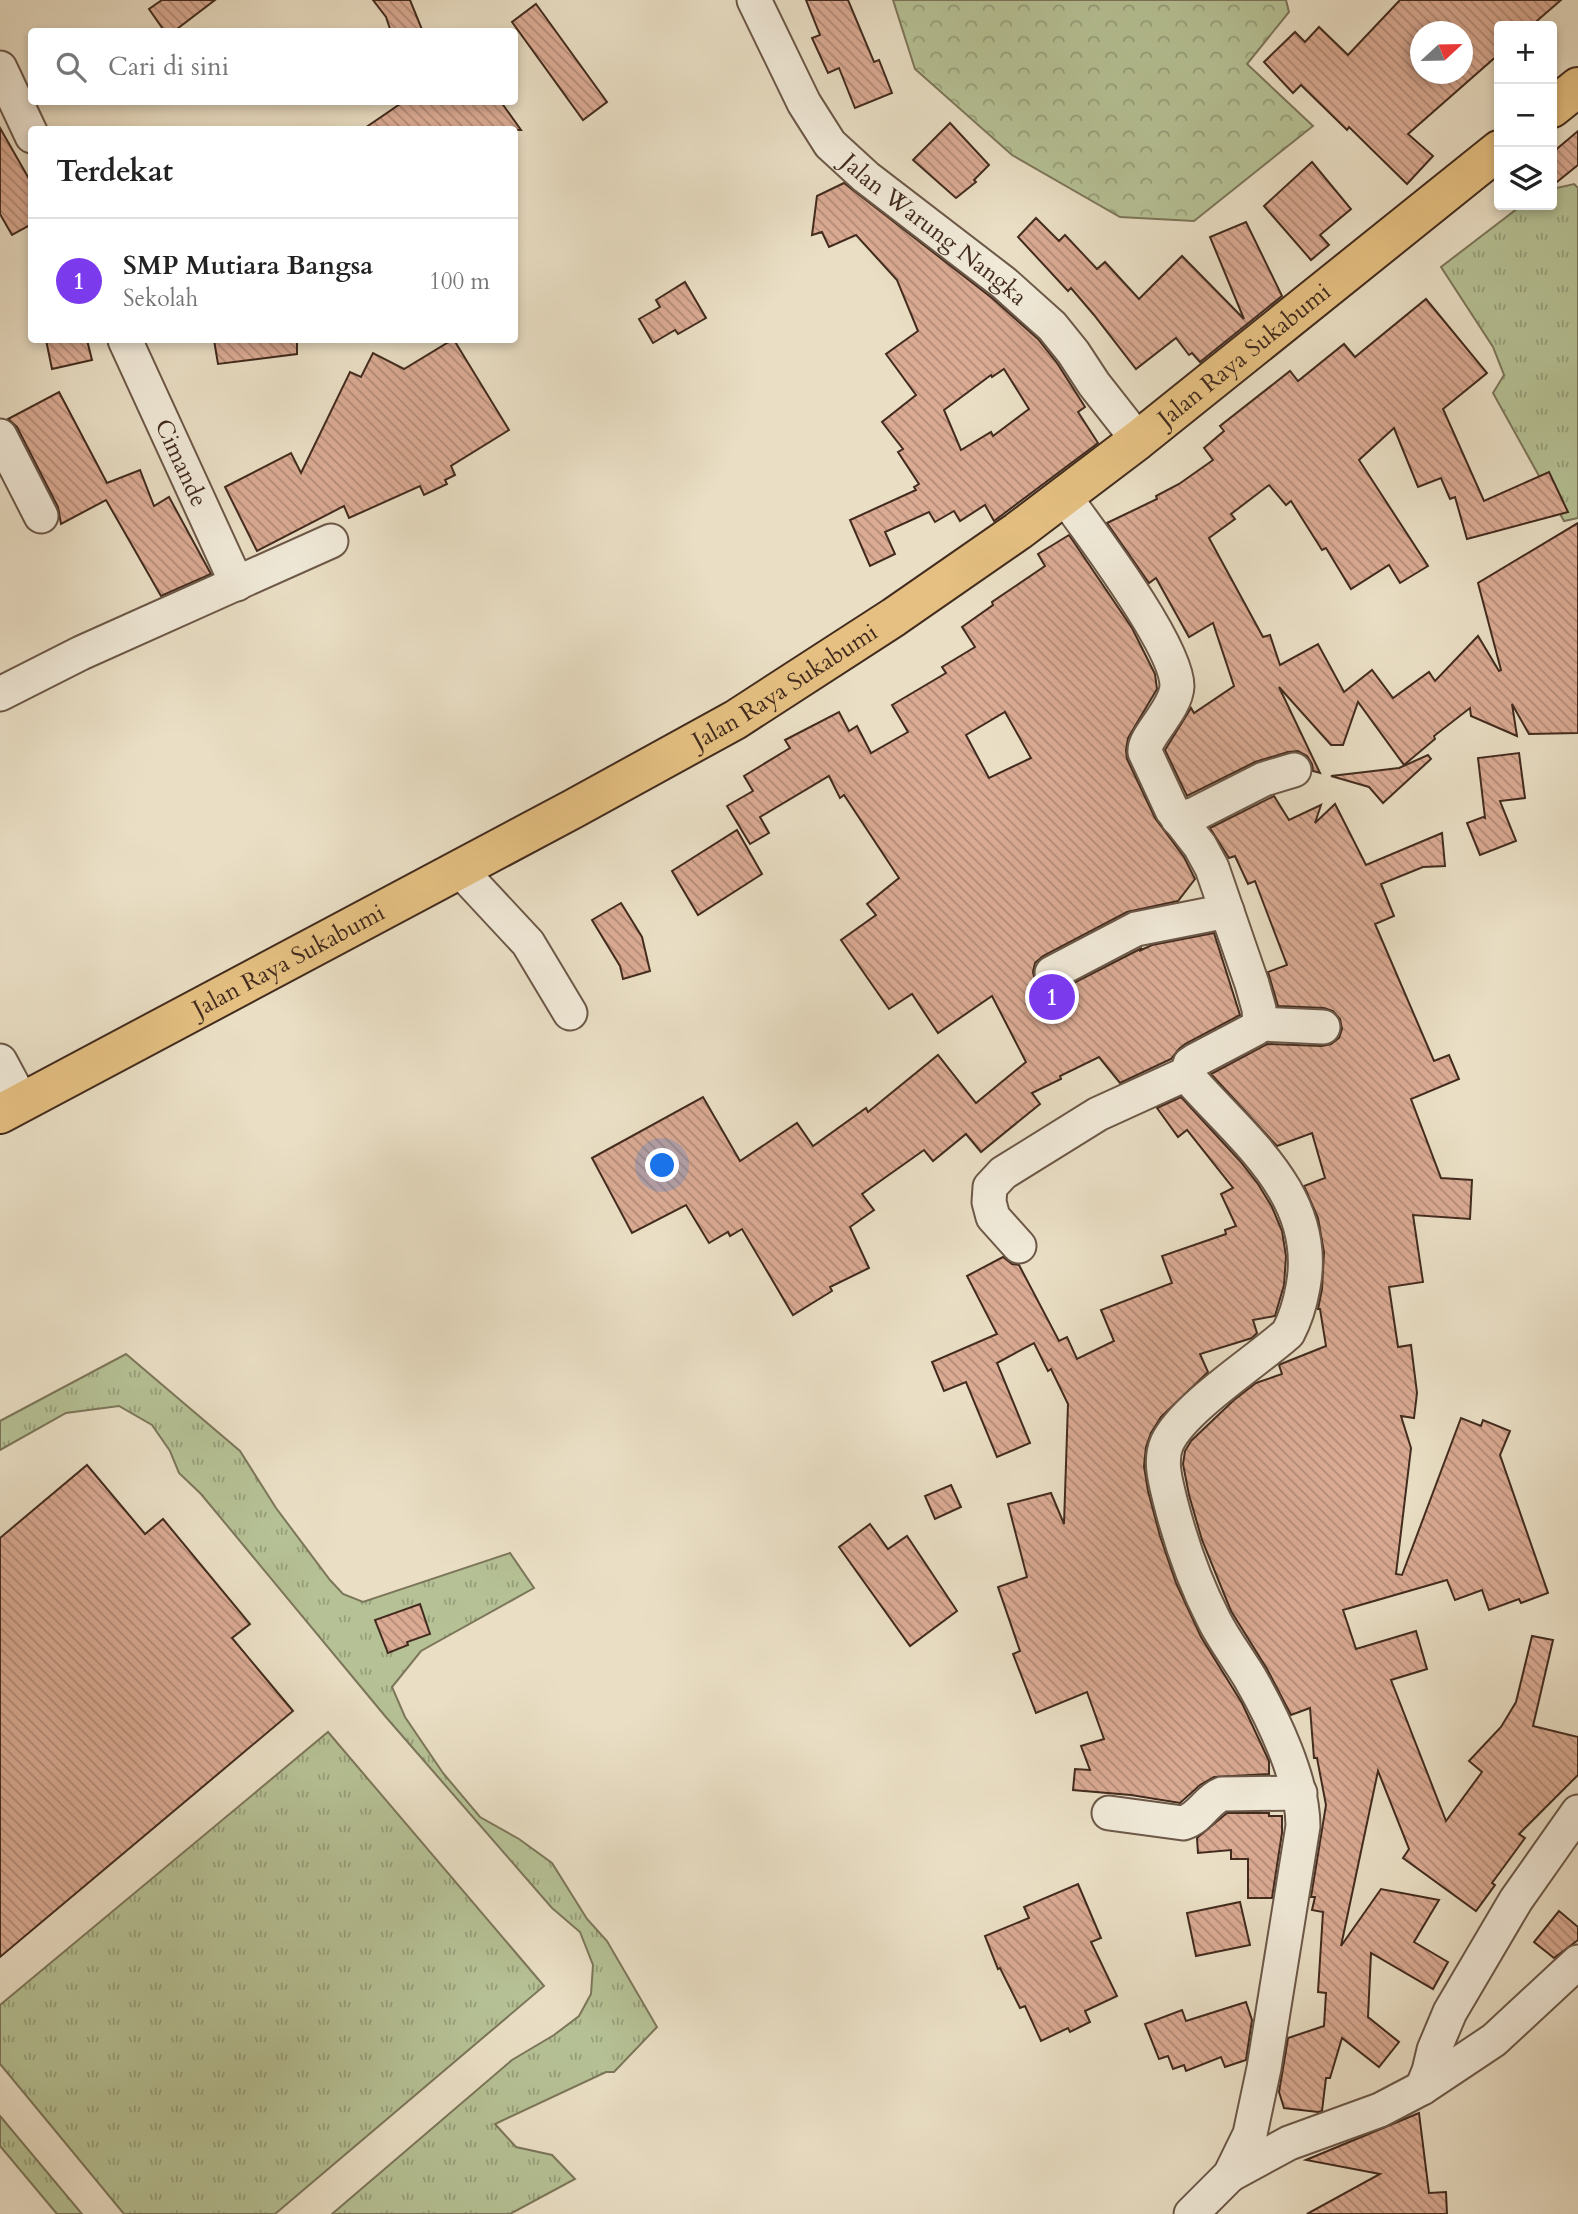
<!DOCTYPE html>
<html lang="id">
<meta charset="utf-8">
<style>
:root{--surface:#fff;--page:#f2f2f2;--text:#222;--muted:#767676;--line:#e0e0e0;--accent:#7c3aed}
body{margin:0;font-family:Cardo,serif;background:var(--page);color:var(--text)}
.controls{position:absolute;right:21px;top:21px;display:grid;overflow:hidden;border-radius:7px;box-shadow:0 4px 10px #0003}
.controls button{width:63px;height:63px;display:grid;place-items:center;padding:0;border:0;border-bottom:2px solid var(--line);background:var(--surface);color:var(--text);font:35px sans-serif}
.compass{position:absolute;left:1410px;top:21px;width:63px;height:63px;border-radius:50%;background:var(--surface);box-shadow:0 4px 10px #0003;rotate:68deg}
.you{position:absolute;left:663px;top:1166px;width:24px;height:24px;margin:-18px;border:5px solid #fff;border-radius:50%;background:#1a73e8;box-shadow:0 0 0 10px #1a73e833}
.badge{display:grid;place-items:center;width:46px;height:46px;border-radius:50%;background:var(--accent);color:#fff;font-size:23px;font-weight:700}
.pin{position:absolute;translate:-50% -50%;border:4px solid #fff;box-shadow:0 2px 7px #0006}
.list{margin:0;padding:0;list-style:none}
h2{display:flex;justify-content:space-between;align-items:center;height:91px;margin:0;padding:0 28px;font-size:30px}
h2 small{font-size:23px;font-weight:400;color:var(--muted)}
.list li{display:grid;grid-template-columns:46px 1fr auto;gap:21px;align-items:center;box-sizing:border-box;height:126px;padding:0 28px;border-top:2px solid var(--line)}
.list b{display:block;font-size:26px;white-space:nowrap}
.list p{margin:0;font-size:23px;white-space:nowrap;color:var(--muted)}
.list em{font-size:23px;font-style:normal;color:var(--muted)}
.icon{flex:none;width:38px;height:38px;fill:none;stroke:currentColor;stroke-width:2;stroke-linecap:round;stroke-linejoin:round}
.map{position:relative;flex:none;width:1578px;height:2214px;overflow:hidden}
.search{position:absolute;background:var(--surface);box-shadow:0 4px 10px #0003;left:28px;top:28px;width:490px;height:77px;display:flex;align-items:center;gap:18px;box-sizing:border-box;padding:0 24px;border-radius:7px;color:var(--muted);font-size:26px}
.panel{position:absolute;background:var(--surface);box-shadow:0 4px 10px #0003;left:28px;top:126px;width:490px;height:217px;border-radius:7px}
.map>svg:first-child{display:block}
.grass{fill:url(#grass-tufts);stroke:#7c765a;stroke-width:2}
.forest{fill:url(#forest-crowns);stroke:#7c765a;stroke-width:2}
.building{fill:url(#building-back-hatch);stroke:#422b1e;stroke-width:2;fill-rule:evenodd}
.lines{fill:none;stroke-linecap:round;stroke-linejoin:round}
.street-casing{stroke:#6c5848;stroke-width:37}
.highway-casing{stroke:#422b1e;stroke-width:42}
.street{stroke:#f1ead9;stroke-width:33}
.highway{stroke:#e5c082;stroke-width:38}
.labels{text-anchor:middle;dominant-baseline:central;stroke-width:7;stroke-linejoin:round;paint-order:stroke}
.street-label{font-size:24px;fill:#422b1e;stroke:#f1ead9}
</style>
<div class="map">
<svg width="1578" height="2214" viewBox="0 0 1578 2214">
<defs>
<pattern id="grass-tufts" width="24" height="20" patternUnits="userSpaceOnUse" patternTransform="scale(1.75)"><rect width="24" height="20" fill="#b6c296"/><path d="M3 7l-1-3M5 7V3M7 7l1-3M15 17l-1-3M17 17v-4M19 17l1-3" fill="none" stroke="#969e7a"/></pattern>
<pattern id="forest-crowns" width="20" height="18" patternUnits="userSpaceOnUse" patternTransform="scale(1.75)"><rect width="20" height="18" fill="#b6c296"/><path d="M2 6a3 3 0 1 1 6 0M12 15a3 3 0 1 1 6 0" fill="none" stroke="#969e7a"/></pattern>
<pattern id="building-back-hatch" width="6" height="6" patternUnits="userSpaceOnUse" patternTransform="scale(1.75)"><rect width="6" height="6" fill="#dbab94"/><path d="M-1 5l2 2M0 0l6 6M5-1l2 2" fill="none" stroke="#b38b78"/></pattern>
</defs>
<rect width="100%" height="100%" fill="#eadfc5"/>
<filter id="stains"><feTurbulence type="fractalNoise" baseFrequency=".00286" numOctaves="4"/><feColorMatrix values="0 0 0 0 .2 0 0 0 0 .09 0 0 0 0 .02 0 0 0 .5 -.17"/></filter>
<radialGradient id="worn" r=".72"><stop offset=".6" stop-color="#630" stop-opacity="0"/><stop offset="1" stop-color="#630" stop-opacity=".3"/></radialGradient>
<g class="grass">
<path d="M1574,184L1578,188V518L1564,521L1493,393L1504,375L1493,347L1441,267L1522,205H1552V189Z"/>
<path d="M126,1354L240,1451L276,1508L330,1580L343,1594L363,1602L510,1553L534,1588L421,1651L392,1687L405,1717L443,1773L480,1817L519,1839L552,1863L587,1919L607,1941L657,2027L614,2072H606L495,2124L516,2147L552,2155L575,2179L510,2214H332L512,2060L554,2035L579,2016L591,1994L593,1965L580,1932L552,1908L385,1716L201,1494L179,1473L170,1451L152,1425L119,1406L66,1413L0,1450V1421Z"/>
<path d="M328,1732L544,1986L275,2214H124L0,2064V2005Z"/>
<path d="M0,2116L82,2214H57L0,2146Z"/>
</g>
<path class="forest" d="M893,0H1286L1289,12L1247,64L1313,126L1194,221L1120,217L1012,155L915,69Z"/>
<g class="building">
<path d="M162,0H215L173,32H165L149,9Z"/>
<path d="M373,0H410L423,32H391L386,17Z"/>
<path d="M806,0H848L874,62L879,60L892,93L855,108L839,68L828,73L812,38L820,35Z"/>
<path d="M1400,0H1561L1531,26H1499V54L1408,134L1433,156L1407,184L1349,127L1347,130L1301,85L1293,93L1264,62L1295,32L1305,42L1319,27L1348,55ZM1420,32H1462V74H1420Z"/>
<path d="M536,4L607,102L583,120L512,22Z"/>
<path d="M403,102H501L521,130H362Z"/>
<path d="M950,123L989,165L974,180L976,182L956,198L913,160Z"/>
<path d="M0,128L32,184V224L12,235L0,214Z"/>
<path d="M1578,131V165L1552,186V153Z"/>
<path d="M1312,162L1351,209L1320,235L1329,245L1311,260L1264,206Z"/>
<path d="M844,183L992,298L1038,339L1057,363L1085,407L1078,412L1098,443L994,521L985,505L960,521L954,511L935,522L929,512L885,532L895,554L870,566L850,520L916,490L914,487L919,484L898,452L903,449L882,422L916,395L886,354L918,331L897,280L856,235L829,247L822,232L812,235L817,196ZM1004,369L1029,409L993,436L991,432L961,450L944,410L991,375L992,377Z"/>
<path d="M1036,218L1059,241L1065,235L1097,269L1105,262L1139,299L1182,256L1244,319L1210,237L1246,222L1282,296L1200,362L1192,353L1189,355L1176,338L1136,369L1094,315L1071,288L1068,291L1018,237Z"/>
<path d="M685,282L706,318L678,334L675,330L653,343L639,319L660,307L656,300Z"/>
<path d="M1426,299L1487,373L1443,409L1484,501L1549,472L1568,512L1467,539L1455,497L1450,499L1441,478L1418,487L1394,428L1359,460L1428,566L1400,583L1389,565L1351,589L1326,548L1322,550L1291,501L1286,505L1269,485L1231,514L1235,519L1209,538L1263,637L1270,635L1280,665L1318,644L1344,692L1372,670L1393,698L1429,672L1435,681L1478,636L1499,671L1501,670L1478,583L1578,523V733L1529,734L1512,704L1517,736L1471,716L1470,708L1434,736L1435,739L1404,765L1358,702L1343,745H1331L1279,687L1320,773L1313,771L1312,764L1307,756L1298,751L1288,752L1255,762L1187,796L1165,750L1191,708L1194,713L1234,686L1213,623L1189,637L1156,578L1149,583L1107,523L1157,499L1156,496L1179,484L1213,460L1204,448L1224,431L1220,426L1290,371L1298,381L1344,344L1355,357Z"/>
<path d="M46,340H87L92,360L52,369Z"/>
<path d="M214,340H297V354L218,364Z"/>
<path d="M452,340H454L509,430L451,466L455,475L445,480L447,484L424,495L420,486L349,518L344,506L257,551L225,487L291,453L301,473L350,372L361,377L373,353L404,369Z"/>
<path d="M59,392L107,483L140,470L154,506L169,497L211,574L161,596L106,500L61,524L58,507L17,427L8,419Z"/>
<path d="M1069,535L1132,628L1155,674L1157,689L1128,738L1126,750L1127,759L1155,818L1184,857L1195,879L1178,901L1127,912L1043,956L1035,963L1033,972L1035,981L1042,990L1052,992L1060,990L1142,948L1139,951L1152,945L1214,933L1240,1015L1185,1044L1179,1049L1171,1059L1120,1083L1099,1057L1060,1076L1061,1079L1032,1093L1040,1104L981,1152L966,1134L933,1161L924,1150L862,1194L874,1210L850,1227L869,1268L830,1287L832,1291L793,1315L742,1229L730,1236L728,1232L709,1243L686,1205L632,1233L592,1158L703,1097L740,1161L797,1123L813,1146L866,1108L868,1112L938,1055L976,1103L1026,1062L992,996L938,1033L912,994L889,1009L841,940L876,915L867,904L899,878L844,795L840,798L829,776L760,817L769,833L750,844L727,806L753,791L744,776L790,748L785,740L839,712L849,731L857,726L871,753L908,732L892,705L946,673L942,667L975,647L962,627L993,605L992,602L1045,566L1038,554ZM1005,712L1031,758L989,778L966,735Z"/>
<path d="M1519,753L1525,798L1500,801L1516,841L1480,855L1467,823L1483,817L1485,818L1478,758Z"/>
<path d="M1428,755L1431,759L1383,803L1369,787L1331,776L1399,768Z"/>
<path d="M1274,796L1289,820L1321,805L1315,823L1335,804L1366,865L1442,833L1445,866L1423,867L1381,884L1394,916L1375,924L1434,1061L1449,1055L1459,1079L1411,1099L1441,1178L1472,1180L1470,1219L1413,1215L1423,1282L1389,1287L1398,1347L1411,1345L1417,1393L1414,1418L1401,1416L1411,1448L1396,1574L1402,1575L1461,1418L1481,1426L1483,1420L1510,1431L1500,1455L1548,1593L1521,1603L1519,1599L1489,1610L1482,1590L1455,1600L1447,1580L1343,1610L1356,1649L1416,1631L1427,1669L1391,1680L1446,1821L1482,1772L1469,1761L1501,1727L1516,1702L1532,1636L1553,1640L1533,1726L1578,1737V1775L1519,1834L1525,1838L1492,1883L1495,1885L1476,1911L1403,1858L1409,1849L1378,1771L1341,1946L1381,1889L1439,1900L1414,1942L1448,1962L1433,1989L1371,1953L1368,2017L1399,2042L1379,2067L1342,2038L1330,2078H1326L1322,2111L1318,2112L1284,2108L1279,2092L1288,2038L1324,2026L1326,1993L1318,1992L1323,1912L1312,1910L1315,1897H1311L1326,1805L1317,1758H1314L1310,1708L1291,1715L1267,1669L1231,1611L1202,1540L1189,1495L1183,1464L1185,1451L1191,1441L1234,1400L1256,1383L1282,1374L1279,1365L1281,1364L1326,1346L1320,1309H1318L1322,1289L1324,1252L1318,1218L1304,1186L1325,1178L1312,1133L1277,1146L1211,1074L1267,1044L1322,1046L1331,1044L1339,1038L1342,1029L1340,1019L1333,1011L1324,1008L1278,1006L1268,972L1287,965L1266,910L1255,881L1248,884L1235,856L1229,858L1210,828Z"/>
<path d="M737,830L762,874L698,915L672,871Z"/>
<path d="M621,903L642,937L650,971L623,979L620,966L592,920Z"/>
<path d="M1181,1097L1240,1161L1258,1184L1272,1207L1282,1231L1286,1256L1284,1285L1275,1316L1253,1320L1257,1333L1252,1338L1200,1354L1208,1372L1161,1417L1151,1433L1146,1447L1144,1466L1148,1491L1160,1536L1176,1583L1201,1637L1242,1703L1269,1761V1774L1214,1777L1200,1785L1180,1803L1131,1795L1073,1790L1075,1769L1090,1770L1081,1746L1104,1739L1087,1692L1036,1713L1013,1654L1020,1651L998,1587L1027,1577L1008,1504L1051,1493L1064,1524L1068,1404L1051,1369L1048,1371L1034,1343L997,1363L1030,1443L997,1457L966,1382L944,1391L932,1362L997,1334L967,1276L1003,1257L1012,1264L1019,1265L1059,1341L1067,1337L1077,1359L1114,1341L1101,1310L1172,1283L1162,1256L1226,1234L1225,1230L1236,1226L1221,1194L1233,1188L1187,1130L1178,1137L1157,1108Z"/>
<path d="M87,1465L145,1534L163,1519L250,1624L232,1638L293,1711L0,1957V1538Z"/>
<path d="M951,1485L961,1507L935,1519L925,1496Z"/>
<path d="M870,1524L888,1549L907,1536L957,1611L910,1646L839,1547Z"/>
<path d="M420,1604L430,1634L407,1642L408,1645L388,1653L375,1620Z"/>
<path d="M1227,1813H1269V1816H1282V1833L1272,1898H1248V1859H1231V1850L1198,1853L1197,1838Z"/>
<path d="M1078,1884L1101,1938L1091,1942L1117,1996L1085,2011L1090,2022L1070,2032L1068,2028L1041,2041L1025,2006L1020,2008L1000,1968L998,1969L985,1936L1029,1918L1024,1907Z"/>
<path d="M1240,1902L1250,1945L1196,1956L1187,1913Z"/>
<path d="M1559,1911L1578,1927V1940L1554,1958L1534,1942Z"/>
<path d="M1246,2002L1252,2020L1246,2060L1225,2067L1221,2057L1186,2071L1184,2065L1173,2069L1168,2056L1159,2059L1145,2024L1182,2010L1186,2021Z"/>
<path d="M1419,2113L1429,2193L1446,2192L1447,2214H1307L1380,2174L1306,2160Z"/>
</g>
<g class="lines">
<g class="street-casing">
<g id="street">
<path id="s1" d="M754,0L804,103L830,144L866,177L1004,283L1052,326L1073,352L1094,384L1138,440"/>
<path d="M0,68L32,136"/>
<path id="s2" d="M125,340L237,584"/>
<path d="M0,436L41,516"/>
<path d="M1064,496C1090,532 1177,646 1177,686C1176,710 1143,737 1145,752L1172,810L1200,846L1212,868L1252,984L1259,1009L1260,1024L1255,1029L1196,1060L1190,1064L1188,1073L1191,1080C1245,1141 1320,1197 1303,1287C1300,1304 1296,1318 1288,1333C1257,1361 1183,1408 1167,1443C1159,1461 1166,1483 1170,1500C1180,1540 1195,1583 1214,1620C1224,1640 1238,1658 1250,1678C1273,1718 1303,1780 1303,1826L1264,2068L1250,2134L1230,2175L1191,2214"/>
<path d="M0,694L81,653L331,541"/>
<path d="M1178,819L1195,814L1264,779L1294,770"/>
<path d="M460,870L528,943L570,1013"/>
<path d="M1052,973L1136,929L1227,911"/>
<path d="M1260,1024L1323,1027"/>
<path d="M0,1061L22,1102"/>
<path d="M1019,1246L993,1217L989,1202L990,1187L1003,1173L1098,1114L1188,1073"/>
<path d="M1109,1813L1183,1823C1202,1817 1205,1801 1222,1794L1300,1793"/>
<path d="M1422,2088L1429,2071L1434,2050L1450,2012L1516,1900L1578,1812"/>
<path d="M1230,2175L1289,2143L1380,2110L1422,2088L1494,2040L1578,1962"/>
</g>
</g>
<g class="highway-casing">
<g id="highway">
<path d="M1552,108L1578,87"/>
<path id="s3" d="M0,1114L573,809L735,720L894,617L1018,531L1138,440L1499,150"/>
</g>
</g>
<use href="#street" class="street"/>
<use href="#highway" class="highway"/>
</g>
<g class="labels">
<g class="street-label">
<text stroke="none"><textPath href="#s1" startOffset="298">Jalan Warung Nangka</textPath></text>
<text stroke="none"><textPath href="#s3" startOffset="1461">Jalan Raya Sukabumi</textPath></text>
<text stroke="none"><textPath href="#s2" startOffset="135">Cimande</textPath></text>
<text stroke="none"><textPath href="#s3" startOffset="894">Jalan Raya Sukabumi</textPath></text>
<text stroke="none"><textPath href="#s3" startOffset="327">Jalan Raya Sukabumi</textPath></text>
</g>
</g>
<rect width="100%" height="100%" filter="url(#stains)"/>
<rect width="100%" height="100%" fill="url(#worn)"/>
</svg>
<div class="controls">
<button>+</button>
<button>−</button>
<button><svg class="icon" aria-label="layers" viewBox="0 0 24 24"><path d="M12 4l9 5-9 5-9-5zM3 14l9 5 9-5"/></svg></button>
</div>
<svg class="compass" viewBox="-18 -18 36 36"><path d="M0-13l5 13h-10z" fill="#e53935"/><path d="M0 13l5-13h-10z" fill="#767676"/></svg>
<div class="you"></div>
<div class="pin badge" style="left:1052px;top:997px">1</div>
<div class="search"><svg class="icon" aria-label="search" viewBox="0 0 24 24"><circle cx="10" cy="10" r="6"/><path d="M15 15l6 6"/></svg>Cari di sini</div>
<section class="panel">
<h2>Terdekat<small></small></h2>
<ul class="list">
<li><span class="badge">1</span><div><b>SMP Mutiara Bangsa</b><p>Sekolah</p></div><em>100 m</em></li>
</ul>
</section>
</div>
